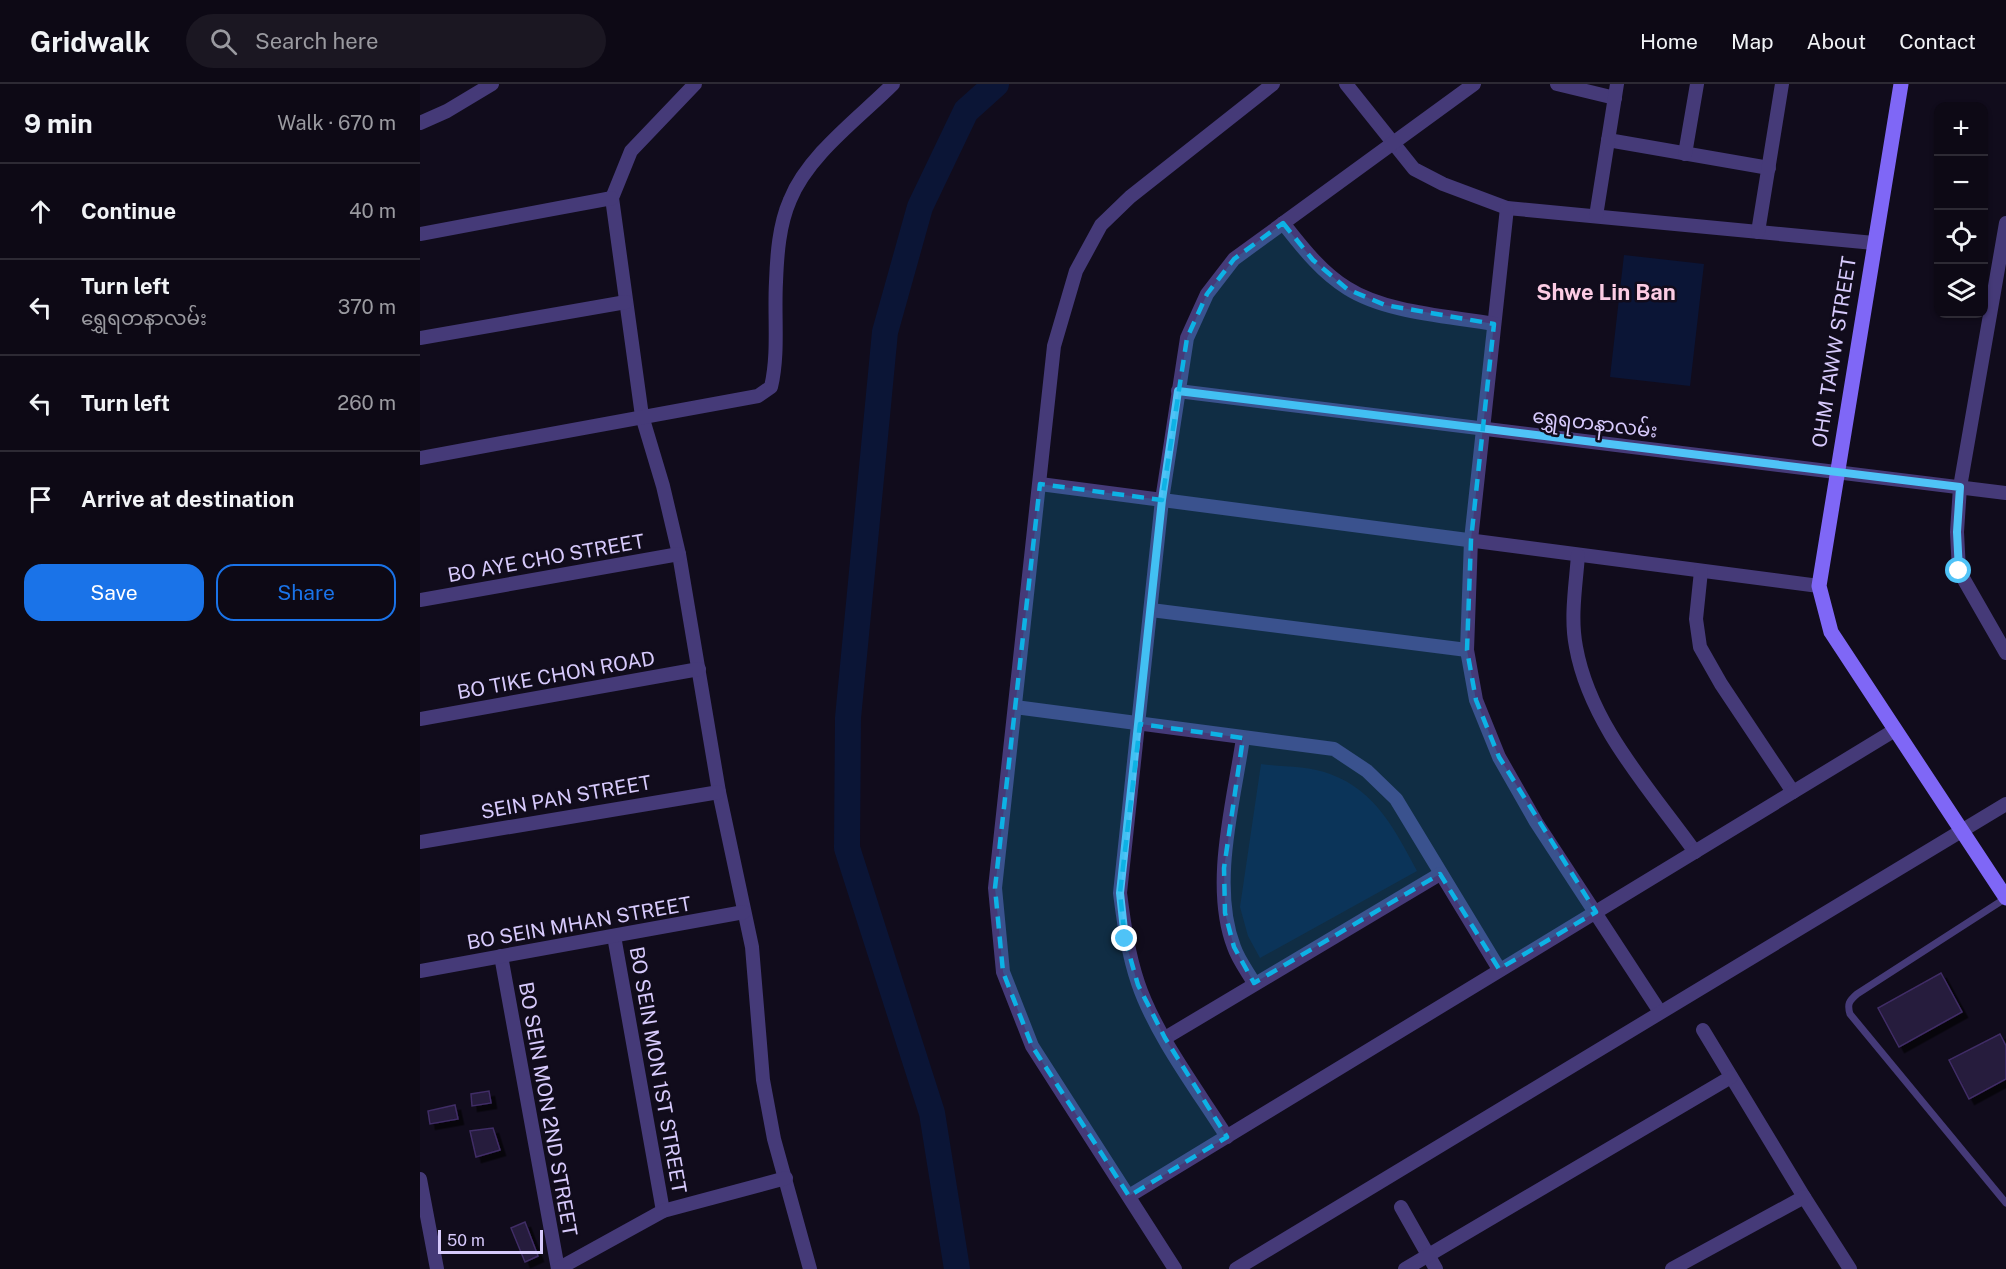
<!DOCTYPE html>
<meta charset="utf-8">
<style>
:root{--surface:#0d0915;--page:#1b1722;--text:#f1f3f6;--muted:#9a9aa0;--line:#2d2a34;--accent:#1a73e8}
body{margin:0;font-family:"Public Sans","Noto Sans Myanmar",sans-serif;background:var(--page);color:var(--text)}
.controls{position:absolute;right:18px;top:18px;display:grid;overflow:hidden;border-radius:12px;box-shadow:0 2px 4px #0004}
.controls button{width:54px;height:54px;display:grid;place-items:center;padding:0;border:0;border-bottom:2px solid var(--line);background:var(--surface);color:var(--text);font:30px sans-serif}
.scale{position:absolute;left:18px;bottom:15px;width:105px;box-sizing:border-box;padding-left:6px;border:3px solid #d7cafc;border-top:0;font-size:16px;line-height:21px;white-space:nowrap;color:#d7cafc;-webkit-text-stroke:4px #110c1c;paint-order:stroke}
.stop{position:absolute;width:18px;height:18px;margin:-14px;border:4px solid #4fc3f7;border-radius:50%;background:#fff}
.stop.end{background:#4fc3f7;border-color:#fff;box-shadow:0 2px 6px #0008}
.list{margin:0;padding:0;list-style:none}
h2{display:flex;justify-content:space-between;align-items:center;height:78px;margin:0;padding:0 24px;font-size:26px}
h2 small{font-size:20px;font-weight:400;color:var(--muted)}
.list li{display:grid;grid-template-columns:39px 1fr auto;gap:18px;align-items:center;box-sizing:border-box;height:96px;padding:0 24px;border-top:2px solid var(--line)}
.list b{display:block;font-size:22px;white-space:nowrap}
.list p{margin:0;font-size:20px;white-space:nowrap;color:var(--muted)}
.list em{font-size:20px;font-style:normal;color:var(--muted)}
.actions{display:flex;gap:12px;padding:18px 24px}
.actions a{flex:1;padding:14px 0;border:2px solid var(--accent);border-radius:18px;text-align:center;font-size:21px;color:var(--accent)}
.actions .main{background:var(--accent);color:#fff}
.icon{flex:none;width:33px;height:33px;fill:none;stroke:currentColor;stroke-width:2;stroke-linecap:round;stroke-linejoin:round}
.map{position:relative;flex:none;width:1586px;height:1185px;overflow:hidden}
header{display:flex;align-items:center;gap:36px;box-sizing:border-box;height:84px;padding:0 30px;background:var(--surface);border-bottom:2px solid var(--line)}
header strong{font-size:28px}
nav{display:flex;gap:33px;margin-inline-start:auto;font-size:21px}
.search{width:420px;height:54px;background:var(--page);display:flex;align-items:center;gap:15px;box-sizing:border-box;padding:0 21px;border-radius:33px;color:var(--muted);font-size:22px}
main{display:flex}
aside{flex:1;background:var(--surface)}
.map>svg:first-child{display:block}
.water{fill:#0b1536}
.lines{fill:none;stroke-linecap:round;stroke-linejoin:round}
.river{stroke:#0b1536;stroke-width:26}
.building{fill:#251a3c;stroke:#402d66;stroke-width:1.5;filter:url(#shadow)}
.lane{stroke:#453a78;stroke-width:7}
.street{stroke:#453a78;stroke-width:14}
.secondary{stroke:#7f67f6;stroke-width:15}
.route{stroke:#4fc3f7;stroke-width:8}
.marked{fill:#0db2e5;fill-opacity:0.2;stroke:#0db2e5;stroke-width:4.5;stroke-dasharray:12 8;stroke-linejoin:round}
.labels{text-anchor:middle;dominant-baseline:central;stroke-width:5;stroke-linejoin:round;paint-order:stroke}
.street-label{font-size:20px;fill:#d7cafc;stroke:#110c1c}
.quarter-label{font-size:22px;font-weight:bold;fill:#fccce4;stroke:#110c1c}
</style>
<header>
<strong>Gridwalk</strong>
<div class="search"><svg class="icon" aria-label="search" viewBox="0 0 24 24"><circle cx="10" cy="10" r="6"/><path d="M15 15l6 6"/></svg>Search here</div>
<nav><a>Home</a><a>Map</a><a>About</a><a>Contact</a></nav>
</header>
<main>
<aside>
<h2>9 min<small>Walk · 670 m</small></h2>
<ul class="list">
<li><svg class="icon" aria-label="ahead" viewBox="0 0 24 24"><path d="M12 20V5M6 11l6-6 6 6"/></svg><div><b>Continue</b></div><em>40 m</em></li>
<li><svg class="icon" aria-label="left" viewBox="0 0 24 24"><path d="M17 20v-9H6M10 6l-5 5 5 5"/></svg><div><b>Turn left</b><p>ရွှေရတနာလမ်း</p></div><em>370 m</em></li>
<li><svg class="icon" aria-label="left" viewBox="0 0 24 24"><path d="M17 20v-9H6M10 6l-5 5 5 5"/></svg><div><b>Turn left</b></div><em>260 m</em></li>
<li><svg class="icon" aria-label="arrive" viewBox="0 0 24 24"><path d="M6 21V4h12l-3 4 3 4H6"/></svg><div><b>Arrive at destination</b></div></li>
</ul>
<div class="actions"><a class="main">Save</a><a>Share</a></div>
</aside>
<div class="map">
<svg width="1586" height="1185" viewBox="0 0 1586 1185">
<defs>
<filter id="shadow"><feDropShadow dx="5.5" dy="5.5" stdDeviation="0" flood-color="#0009"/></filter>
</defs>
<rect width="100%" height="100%" fill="#110c1c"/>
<g class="water">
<path d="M1204,171L1284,180L1270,302L1190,293Z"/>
<path d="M841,680C862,683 890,682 910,690C956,707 975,746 997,787L840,874L828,852L820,823Z"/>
</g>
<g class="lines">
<path class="river" d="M537,1185L512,1029L427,764L428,634L465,248L500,123L546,27L576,0"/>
</g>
<g class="building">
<path d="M1521,889L1542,928L1479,963L1458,924Z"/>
<path d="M1580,950L1586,962V995L1549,1015L1529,976Z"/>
<path d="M69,1007L71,1019L52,1022L51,1010Z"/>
<path d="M35,1021L38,1035L10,1040L8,1027Z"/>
<path d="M73,1044L80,1066L56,1073L50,1047Z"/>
<path d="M105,1138L118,1172L105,1178L91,1144Z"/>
</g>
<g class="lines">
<path class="lane" d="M1586,814L1437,910C1429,917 1427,920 1430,930L1586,1119"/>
<g class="street">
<path d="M275,0L211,67L192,114L222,332L243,402L259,470L299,708L332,863L343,996L354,1055L390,1185"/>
<path d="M926,0L994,85L1023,100L1087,124L1454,159"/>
<path d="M1137,0L1195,14"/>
<path d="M0,39L27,27L72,0"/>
<path d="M1188,56L1349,84"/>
<path d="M1265,70L1277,0"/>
<path d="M1087,124L1051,456L1047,566L1056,616L1079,673L1116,738L1240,928"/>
<path d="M1176,132L1197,0"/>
<path d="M863,139C882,163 901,188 927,204C966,229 1029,232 1074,240"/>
<path d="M1586,139L1540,403L1537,448L1539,487L1586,569"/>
<path d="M1338,148L1362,0"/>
<path d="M0,150L192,114"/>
<path d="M0,254L206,218"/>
<path d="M758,307L1586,409"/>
<path d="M0,374L338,312L351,303C359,269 354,233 356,198C357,171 359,141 370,116C388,71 439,34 473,0"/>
<path d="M620,400L1399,502"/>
<path d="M1158,471C1156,500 1150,533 1156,563C1170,641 1230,705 1275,768"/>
<path d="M1281,487L1276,535L1280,563L1301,600L1373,708"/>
<path d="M0,516L259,470"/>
<path d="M731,526L1047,566"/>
<path d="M595,623L914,665L947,687L976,715L1079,885"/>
<path d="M0,635L279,585"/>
<path d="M823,654C814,717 790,801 814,863C818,875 827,887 834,899"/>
<path d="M0,758L299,708"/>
<path d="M194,852L243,1127"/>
<path d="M81,872L138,1185"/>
<path d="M0,887L324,828"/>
<path d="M1283,946L1384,1113"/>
<path d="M745,954L1020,790"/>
<path d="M807,1053C778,1007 735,950 718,899C708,869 704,840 700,809L742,416L767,254L787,210L814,175L1054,0"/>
<path d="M0,1095L17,1185"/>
<path d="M709,1112L1475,646"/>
<path d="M981,1123L1016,1185"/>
<path d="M138,1185L243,1127L366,1094"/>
<path d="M755,1185L612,962L583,888L575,804L634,262L656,187L681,141L710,113L853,0"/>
<path d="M816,1185L1586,720"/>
<path d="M985,1185L1311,993"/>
<path d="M1252,1185L1384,1113L1430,1185"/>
</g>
<path class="secondary" d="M1481,0L1399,502L1411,548L1586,814"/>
</g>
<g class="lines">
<path class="route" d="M705,855L700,809L742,416L758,307L1540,403L1537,448L1539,487"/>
</g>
<path class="marked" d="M863,139L893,176L927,205L965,221L1074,240L1051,456L1047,566L1056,616L1079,673L1176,828L1079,885L1020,790L834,899L814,863L805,829L804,784L823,654L720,640L700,809L705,855L718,901L745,954L807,1053L709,1112L612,962L583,888L575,804L620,400L742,416L767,254L787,210L814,175Z"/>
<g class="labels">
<g class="street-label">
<text transform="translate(1414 268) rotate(-81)">OHM TAWW STREET</text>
<text transform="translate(1175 339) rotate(7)">ရွှေရတနာလမ်း</text>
<text transform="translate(126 474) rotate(-10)">BO AYE CHO STREET</text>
<text transform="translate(136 591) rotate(-10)">BO TIKE CHON ROAD</text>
<text transform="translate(146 713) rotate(-10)">SEIN PAN STREET</text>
<text transform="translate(159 839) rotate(-10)">BO SEIN MHAN STREET</text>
<text transform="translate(238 986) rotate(80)">BO SEIN MON 1ST STREET</text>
<text transform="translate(128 1025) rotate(80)">BO SEIN MON 2ND STREET</text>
</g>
<g class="quarter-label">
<text x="1186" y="208">Shwe Lin Ban</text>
</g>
</g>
</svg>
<div class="controls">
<button>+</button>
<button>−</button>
<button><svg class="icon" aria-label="locate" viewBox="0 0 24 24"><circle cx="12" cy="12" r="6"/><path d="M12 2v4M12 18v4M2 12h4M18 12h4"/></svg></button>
<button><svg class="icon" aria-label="layers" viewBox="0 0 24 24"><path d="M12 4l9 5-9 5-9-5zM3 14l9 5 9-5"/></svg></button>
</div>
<div class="scale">50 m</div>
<div class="stop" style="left:1539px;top:487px"></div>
<div class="stop end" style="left:705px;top:855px"></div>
</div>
</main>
